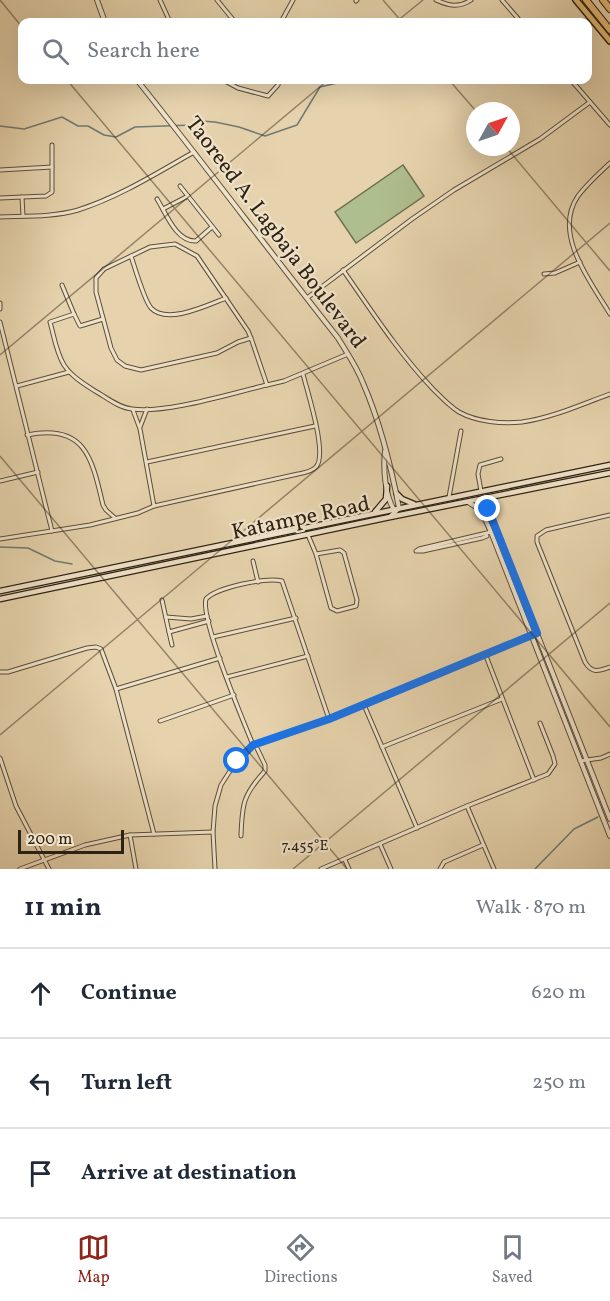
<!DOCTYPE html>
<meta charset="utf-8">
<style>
:root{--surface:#fff;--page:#f6f6f7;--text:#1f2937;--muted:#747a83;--line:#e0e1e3;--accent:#8f2418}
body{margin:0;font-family:Vollkorn,serif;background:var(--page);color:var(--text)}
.compass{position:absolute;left:466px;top:102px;width:54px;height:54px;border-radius:50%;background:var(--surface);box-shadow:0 6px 24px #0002;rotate:50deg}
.scale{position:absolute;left:18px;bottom:15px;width:106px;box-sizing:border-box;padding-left:6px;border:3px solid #2e2212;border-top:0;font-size:16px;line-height:21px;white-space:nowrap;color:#2e2212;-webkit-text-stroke:4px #efe2ca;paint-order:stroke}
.stop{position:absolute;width:18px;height:18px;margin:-14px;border:4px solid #1a73e8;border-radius:50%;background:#fff}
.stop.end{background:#1a73e8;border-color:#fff;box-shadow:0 2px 6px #0008}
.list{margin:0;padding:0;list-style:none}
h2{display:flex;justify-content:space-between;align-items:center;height:78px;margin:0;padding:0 24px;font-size:26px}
h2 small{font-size:20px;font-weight:400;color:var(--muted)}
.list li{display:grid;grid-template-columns:39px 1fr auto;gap:18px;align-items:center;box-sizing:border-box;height:90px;padding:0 24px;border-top:2px solid var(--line)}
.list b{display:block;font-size:22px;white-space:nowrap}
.list em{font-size:20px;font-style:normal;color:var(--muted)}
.icon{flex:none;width:33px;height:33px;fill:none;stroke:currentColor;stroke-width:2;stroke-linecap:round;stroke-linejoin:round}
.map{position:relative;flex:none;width:610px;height:869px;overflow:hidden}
.search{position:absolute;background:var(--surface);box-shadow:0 6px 24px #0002;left:18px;right:18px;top:18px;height:66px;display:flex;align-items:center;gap:15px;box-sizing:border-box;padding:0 21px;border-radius:12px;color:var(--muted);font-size:22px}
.sheet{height:348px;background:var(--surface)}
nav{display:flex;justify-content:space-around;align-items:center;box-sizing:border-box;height:84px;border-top:2px solid var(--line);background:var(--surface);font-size:16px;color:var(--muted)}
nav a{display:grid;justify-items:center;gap:3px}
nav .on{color:var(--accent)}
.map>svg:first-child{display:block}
.pitch{fill:#afbe8f;stroke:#6e7050;stroke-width:1.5}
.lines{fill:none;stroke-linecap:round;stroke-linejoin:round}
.stream{stroke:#6f7a74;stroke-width:1.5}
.minor-casing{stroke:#5c4e39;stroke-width:5}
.tertiary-casing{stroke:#5c4e39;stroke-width:6}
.secondary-casing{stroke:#2e2212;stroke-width:7}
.trunk-casing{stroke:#2e2212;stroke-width:8}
.motorway-casing{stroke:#2e2212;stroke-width:8}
.minor{stroke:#efe2ca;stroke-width:3}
.tertiary{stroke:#efe2ca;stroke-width:4}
.secondary{stroke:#efe2ca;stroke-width:4.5}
.trunk{stroke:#e3ba76;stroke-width:5}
.motorway{stroke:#e3ba76;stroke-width:6}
.route{stroke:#1a73e8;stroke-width:8}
.ticks{fill:none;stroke:#2e2212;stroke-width:1.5;stroke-opacity:0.45}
.labels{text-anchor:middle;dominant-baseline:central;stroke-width:4.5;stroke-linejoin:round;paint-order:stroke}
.street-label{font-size:22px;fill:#2e2212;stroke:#efe2ca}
.ticks-label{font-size:15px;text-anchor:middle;fill:#2e2212;stroke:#efe2ca;stroke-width:4.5;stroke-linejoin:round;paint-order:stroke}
</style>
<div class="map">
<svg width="610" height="869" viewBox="0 0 610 869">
<rect width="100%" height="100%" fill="#e6d3ad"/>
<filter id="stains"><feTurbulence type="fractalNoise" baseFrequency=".00333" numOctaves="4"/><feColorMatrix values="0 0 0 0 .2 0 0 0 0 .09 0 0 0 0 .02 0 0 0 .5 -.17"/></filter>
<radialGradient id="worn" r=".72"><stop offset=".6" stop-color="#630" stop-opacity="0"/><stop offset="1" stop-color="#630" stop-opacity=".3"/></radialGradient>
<path class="pitch" d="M403,165L424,196L356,243L335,212Z"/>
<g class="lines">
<g class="stream">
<path d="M0,126L24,129L62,117L78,126H88L104,135L116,137L135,127L193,125L201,121L215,122L239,127L265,136L297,125L320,87L350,80"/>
<path d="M0,547L28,548L55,561L72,564"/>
<path d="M535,869L574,829L598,817"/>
</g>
<g class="minor-casing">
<g id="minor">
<path d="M160,0L170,22"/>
<path d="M217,0L235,22"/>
<path d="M436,0C449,6 459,8 471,0"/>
<path d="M502,0L521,22"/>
<path d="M356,1L357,0"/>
<path d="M281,22L293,0"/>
<path d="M223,80L238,88L268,96L278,85L279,80"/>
<path d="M571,80L590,102"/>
<path d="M610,163C599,173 587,184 578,196C552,234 591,282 610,314"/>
<path d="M0,170L52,167"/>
<path d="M180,186L219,235"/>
<path d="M22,197L23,216"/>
<path d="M0,198L46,196L52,192V145"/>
<path d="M157,199C166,213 176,242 196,241L212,227"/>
<path d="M163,209L188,196"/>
<path d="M0,217C26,216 54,217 78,210C119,197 157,173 194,152"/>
<path d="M131,256C135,268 144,300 151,308C167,325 208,305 226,298"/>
<path d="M343,270C371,310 398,352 432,388C440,396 449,406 459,412C477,422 502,424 522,422C552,418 582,404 610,394"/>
<path d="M544,274L555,273L580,262"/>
<path d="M62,285L74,314L50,322C54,336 56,352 64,365C71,376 84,384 95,391C106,397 119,408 132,409C166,414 232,393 267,385"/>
<path d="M307,298L412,219L454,190L540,139L590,102L610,125"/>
<path d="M0,303V309"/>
<path d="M74,314L80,326L103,319"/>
<path d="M0,322L52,531"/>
<path d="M251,338L238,342L217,353L141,370L125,366L117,360L111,348L96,292V278L104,269L150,247L175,244L197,256L248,331L251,338L267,385L284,381L348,354"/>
<path d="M17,386L69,372"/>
<path d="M133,410L140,429L154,506"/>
<path d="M140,427L147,409"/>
<path d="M27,435C85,423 92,458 103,505L106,510L115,518"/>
<path d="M147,462L315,426"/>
<path d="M0,481L38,472"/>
<path d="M481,491L478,474L480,465L501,459"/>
<path d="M449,497L461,431"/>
<path d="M610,515L546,530L537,536V542L585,662C592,674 599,671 610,667"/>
<path d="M486,533L487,536L482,538L423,551H416L419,549L491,532"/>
<path d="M308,535L316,554L331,608L337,611L356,606L357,600L344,553L340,550L316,554"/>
<path d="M0,539L90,525L138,513L154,506L298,474C304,473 311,472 316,467C328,454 307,391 303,374"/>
<path d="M253,561L258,582"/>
<path d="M162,600L169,632L209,621"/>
<path d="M166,617L191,619L207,616"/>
<path d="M169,632L172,645"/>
<path d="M213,637L296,618"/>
<path d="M486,656L534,780"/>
<path d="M0,672H8L87,648L96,647L101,649L116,689L154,834"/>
<path d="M227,677L308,656"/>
<path d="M116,689L220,658"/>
<path d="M364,705L417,828"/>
<path d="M160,721L234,695"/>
<path d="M253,745C243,720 200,619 206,599C217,587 267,577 282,581L329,719"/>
<path d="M382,747L502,699"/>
<path d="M0,758L16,806L49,869"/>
<path d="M580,761L601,758L610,754"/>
<path d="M467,806L494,869"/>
<path d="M130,835L136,869"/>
<path d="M241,836C242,804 243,795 265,771V765L255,744"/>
<path d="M380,844L391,869"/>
<path d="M345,860L349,869"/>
<path d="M20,869L85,845L130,835L213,832"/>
<path d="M215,869L213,832L215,806L221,785L230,771L253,745L329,719L537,633"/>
<path d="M321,869L467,806L548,774L555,764L553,756L540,723"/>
<path d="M440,869L444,862L483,845"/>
</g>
</g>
<g class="tertiary-casing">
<g id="tertiary">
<path d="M97,0L105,22"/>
<path d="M137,80C205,165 270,252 338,338C347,353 357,367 363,383C380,422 391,466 399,508L391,516"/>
<path d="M385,451C383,469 385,495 394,510"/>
<path d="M490,497L488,509L610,819"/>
<path d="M468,502L481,510L491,532L610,836"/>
</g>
</g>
<g class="secondary-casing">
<g id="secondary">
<path d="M397,494L402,499L414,504"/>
<path d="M375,512L386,499L387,486"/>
<path d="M0,591L610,465"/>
<path d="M0,599L390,517L610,473"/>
</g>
</g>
<g class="trunk-casing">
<path id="trunk" d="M576,0L610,41"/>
</g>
<g class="motorway-casing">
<g id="motorway">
<path d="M586,0L610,30"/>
<path d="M603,0L610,9"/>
</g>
</g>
<use href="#minor" class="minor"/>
<use href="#tertiary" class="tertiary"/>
<use href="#secondary" class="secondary"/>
<use href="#trunk" class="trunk"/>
<use href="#motorway" class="motorway"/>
</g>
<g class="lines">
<path class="route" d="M237,761L253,745L329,719L537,633L488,509"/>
</g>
<path class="ticks" d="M0,0L22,27M383,0L402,22M396,22L423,0M67,80L610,727M449,80L476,111M506,147L610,271M0,355L328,80M0,456L347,869M0,735L610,223M293,869L610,603"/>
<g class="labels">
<g class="street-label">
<text transform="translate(275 233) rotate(53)">Taoreed A. Lagbaja Boulevard</text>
<text transform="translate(301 519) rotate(-12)">Katampe Road</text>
</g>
</g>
<g class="ticks-label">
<text x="305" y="850">7.455°E</text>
</g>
<rect width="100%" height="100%" filter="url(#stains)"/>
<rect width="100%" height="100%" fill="url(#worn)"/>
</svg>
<svg class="compass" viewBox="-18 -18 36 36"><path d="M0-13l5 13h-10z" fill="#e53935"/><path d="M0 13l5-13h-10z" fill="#747a83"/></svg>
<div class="scale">200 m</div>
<div class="stop" style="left:237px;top:761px"></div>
<div class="stop end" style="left:488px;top:509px"></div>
<div class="search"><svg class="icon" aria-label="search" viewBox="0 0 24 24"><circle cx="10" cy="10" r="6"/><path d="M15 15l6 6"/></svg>Search here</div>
</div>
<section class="sheet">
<h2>11 min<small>Walk · 870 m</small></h2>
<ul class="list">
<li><svg class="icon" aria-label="ahead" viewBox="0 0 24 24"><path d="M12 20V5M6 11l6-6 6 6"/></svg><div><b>Continue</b></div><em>620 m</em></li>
<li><svg class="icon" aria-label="left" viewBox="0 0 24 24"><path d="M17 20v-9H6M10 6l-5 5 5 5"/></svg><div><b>Turn left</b></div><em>250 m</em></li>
<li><svg class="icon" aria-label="arrive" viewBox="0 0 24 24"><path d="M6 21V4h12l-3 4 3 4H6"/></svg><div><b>Arrive at destination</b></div></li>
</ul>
</section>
<nav>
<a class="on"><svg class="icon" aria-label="map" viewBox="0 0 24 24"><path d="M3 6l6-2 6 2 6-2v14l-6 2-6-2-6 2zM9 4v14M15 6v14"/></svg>Map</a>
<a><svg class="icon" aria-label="directions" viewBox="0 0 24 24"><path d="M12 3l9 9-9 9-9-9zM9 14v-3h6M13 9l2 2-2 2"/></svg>Directions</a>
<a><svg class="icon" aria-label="saved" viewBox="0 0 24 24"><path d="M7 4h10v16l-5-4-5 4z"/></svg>Saved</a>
</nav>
